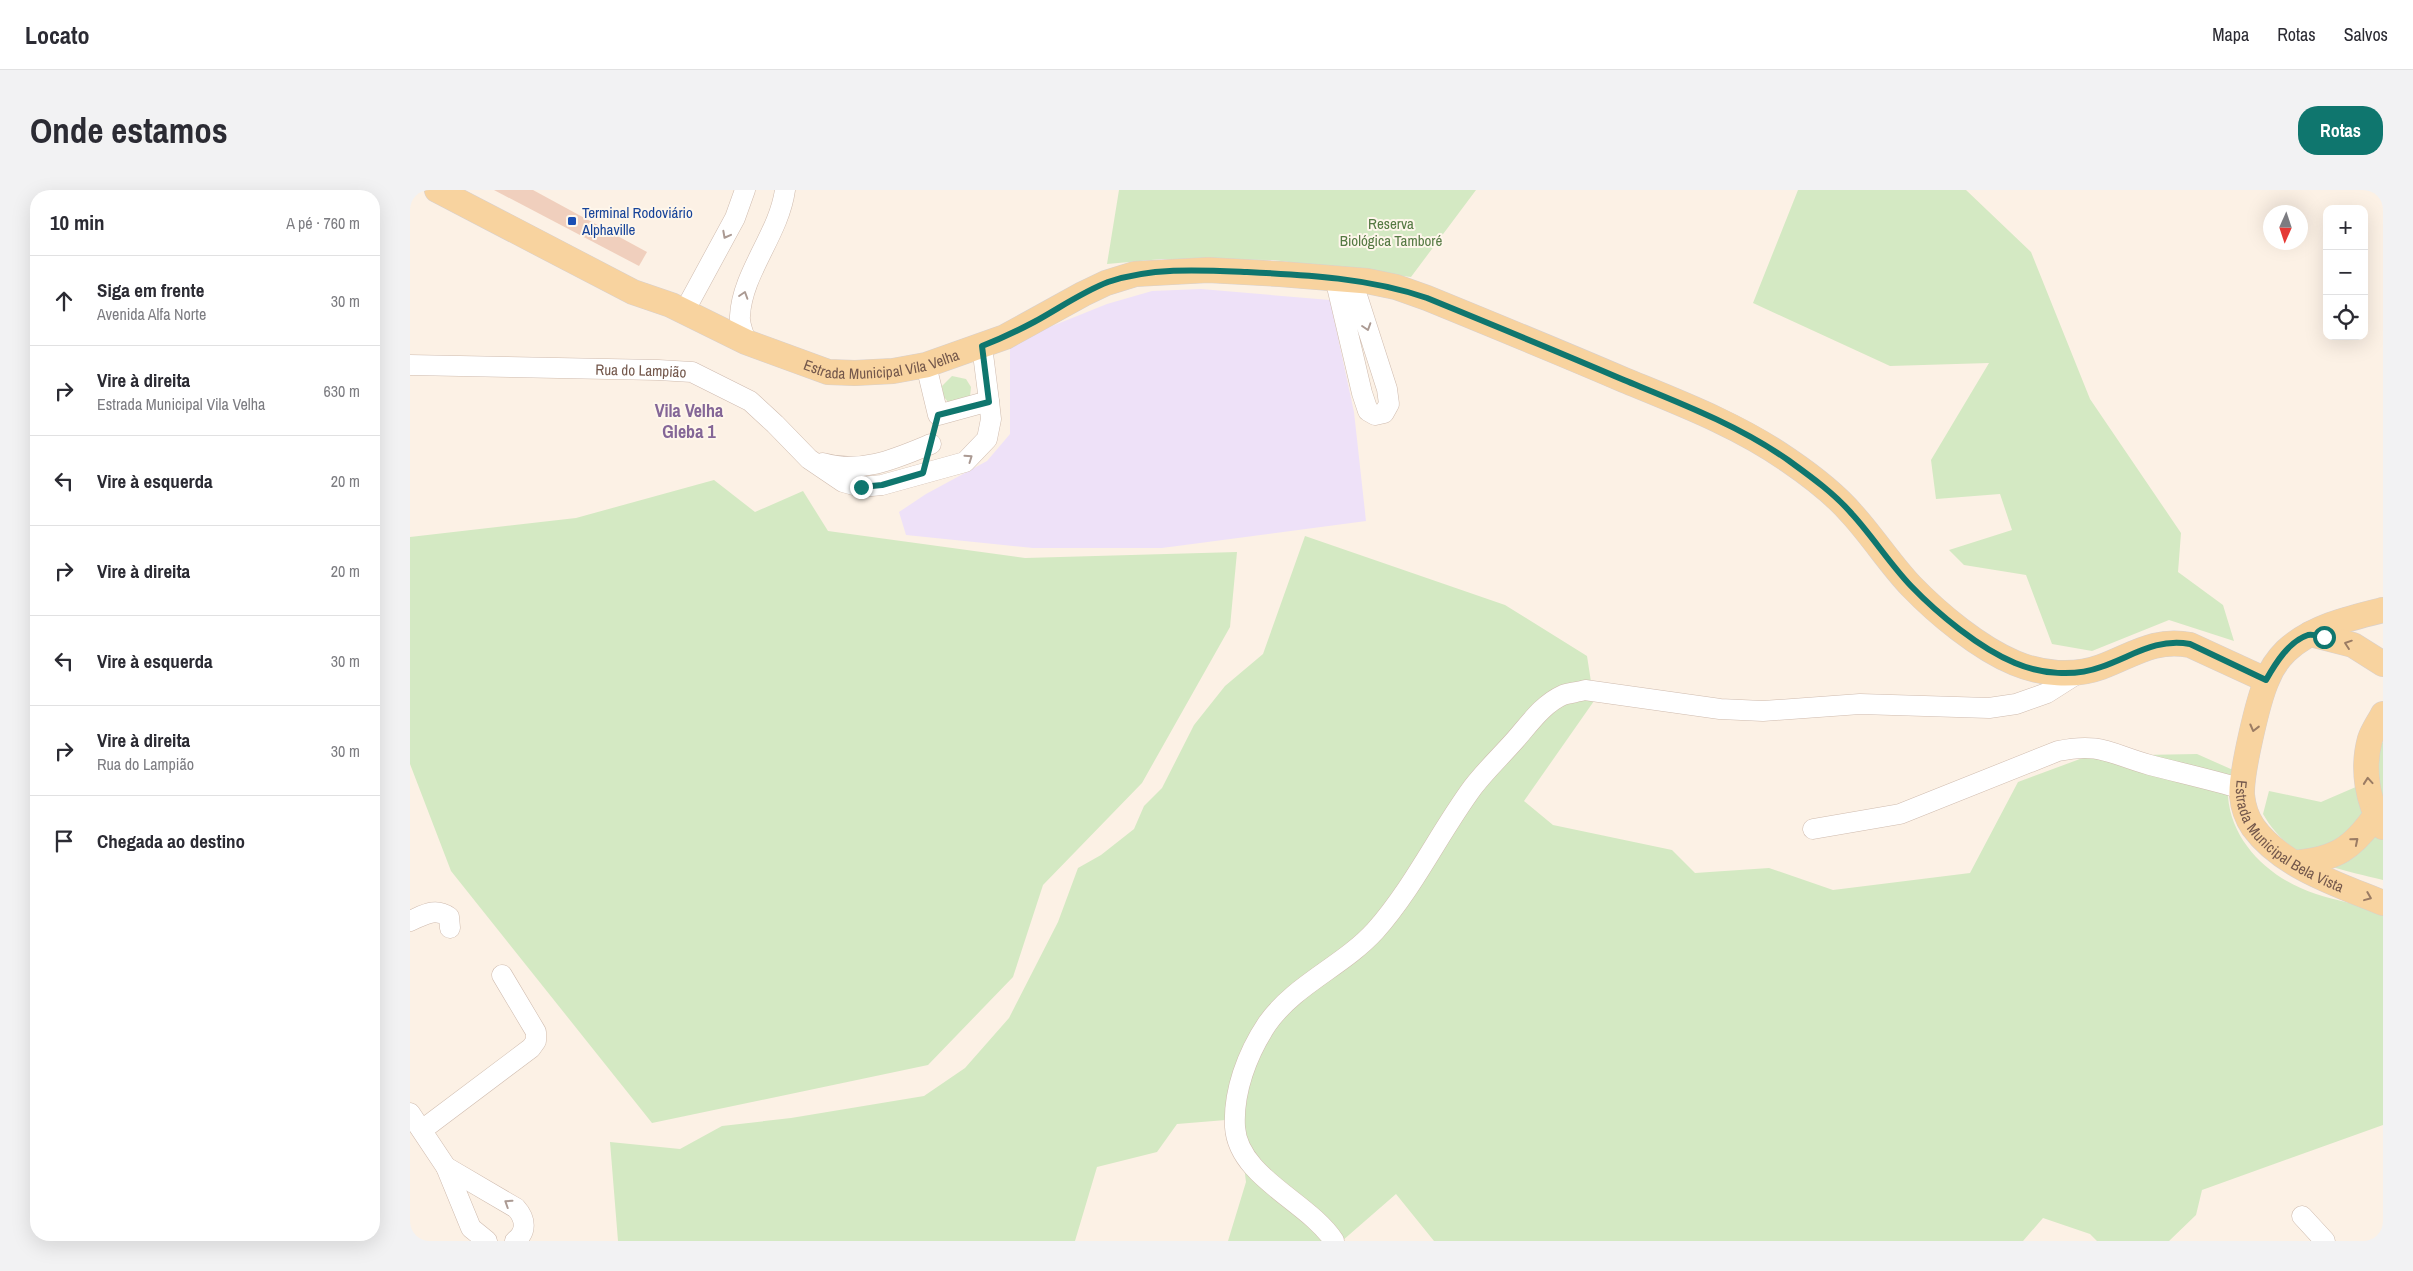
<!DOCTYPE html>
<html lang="pt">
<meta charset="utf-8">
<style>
:root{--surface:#fff;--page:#f2f2f3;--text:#2b2b33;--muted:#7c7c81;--line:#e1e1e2;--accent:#0f766e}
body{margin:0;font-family:"Archivo Narrow",sans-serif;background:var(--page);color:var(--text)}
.controls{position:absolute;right:15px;top:15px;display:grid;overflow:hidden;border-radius:10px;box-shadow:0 5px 20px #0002}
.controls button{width:45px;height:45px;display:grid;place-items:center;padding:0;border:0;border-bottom:1px solid var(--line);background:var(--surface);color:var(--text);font:25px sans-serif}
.compass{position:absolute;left:1853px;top:15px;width:45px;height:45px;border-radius:50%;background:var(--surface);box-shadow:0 5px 20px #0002;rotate:183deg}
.stop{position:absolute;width:15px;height:15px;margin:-11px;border:4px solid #0f766e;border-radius:50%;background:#fff}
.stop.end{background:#0f766e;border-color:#fff;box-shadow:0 1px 5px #0008}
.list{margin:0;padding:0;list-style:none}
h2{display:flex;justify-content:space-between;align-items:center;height:65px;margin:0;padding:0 20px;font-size:21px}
h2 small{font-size:16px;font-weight:400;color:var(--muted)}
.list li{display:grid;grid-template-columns:32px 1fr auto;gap:15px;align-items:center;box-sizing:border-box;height:90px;padding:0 20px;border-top:1px solid var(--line)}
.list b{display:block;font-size:19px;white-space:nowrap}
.list p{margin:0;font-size:16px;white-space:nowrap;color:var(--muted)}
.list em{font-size:16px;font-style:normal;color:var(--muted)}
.icon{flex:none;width:28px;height:28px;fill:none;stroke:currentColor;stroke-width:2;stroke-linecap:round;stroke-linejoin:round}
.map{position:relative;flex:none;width:1973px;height:1051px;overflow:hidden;border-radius:20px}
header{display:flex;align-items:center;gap:30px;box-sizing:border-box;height:70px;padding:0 25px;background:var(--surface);border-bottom:1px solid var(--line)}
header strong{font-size:24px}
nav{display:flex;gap:28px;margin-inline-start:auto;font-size:18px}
.intro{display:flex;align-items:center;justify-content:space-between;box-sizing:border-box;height:120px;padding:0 30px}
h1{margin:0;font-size:35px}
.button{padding:12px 22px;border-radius:20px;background:var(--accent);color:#fff;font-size:18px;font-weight:700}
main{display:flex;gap:30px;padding:0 30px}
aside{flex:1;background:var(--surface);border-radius:20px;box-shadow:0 5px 20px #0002}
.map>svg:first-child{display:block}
.education{fill:#eee1f8}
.green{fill:#d4e9c3}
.building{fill:#f0cfbd}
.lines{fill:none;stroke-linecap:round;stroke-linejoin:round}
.minor-casing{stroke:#cfbbae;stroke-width:21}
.major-casing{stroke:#d8d0cd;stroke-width:26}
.minor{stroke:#fff;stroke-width:20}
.major{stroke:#f8d39f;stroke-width:25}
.oneway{stroke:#ab9a93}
.oneway2{stroke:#9b7c64}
.route{stroke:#0f766e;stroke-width:6}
.transit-dot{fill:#1a4fb4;stroke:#fef6eb;stroke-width:2}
.labels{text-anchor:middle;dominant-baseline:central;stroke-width:4;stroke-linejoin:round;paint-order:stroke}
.transit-label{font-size:15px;fill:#164399;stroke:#fef6eb;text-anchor:start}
.park-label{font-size:15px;fill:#557943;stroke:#fef6eb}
.street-label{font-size:15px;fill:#73574b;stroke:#fef6eb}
.quarter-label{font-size:18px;font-weight:bold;fill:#846697;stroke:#fef6eb}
</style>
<header>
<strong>Locato</strong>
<nav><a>Mapa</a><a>Rotas</a><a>Salvos</a></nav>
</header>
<div class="intro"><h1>Onde estamos</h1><a class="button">Rotas</a></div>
<main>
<aside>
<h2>10 min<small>A pé · 760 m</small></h2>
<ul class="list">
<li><svg class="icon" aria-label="ahead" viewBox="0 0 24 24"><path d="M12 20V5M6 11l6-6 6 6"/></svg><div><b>Siga em frente</b><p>Avenida Alfa Norte</p></div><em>30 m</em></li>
<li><svg class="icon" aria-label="right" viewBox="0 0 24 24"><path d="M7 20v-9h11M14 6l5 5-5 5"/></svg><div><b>Vire à direita</b><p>Estrada Municipal Vila Velha</p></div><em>630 m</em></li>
<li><svg class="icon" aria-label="left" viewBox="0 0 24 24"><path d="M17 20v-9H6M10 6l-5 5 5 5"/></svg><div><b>Vire à esquerda</b></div><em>20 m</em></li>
<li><svg class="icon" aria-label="right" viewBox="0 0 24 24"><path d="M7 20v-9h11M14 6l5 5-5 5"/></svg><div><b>Vire à direita</b></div><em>20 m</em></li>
<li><svg class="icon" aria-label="left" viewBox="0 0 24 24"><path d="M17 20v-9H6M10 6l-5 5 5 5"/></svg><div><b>Vire à esquerda</b></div><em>30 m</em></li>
<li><svg class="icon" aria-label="right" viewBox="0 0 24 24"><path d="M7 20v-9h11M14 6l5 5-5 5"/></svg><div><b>Vire à direita</b><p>Rua do Lampião</p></div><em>30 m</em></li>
<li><svg class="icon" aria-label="arrive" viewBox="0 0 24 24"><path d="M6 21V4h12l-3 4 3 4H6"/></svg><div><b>Chegada ao destino</b></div></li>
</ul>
</aside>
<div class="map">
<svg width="1973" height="1051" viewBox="0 0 1973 1051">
<rect width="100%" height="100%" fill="#fcf1e5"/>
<path class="education" d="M791,99L920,110L944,222L956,331L752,358H623L496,345L489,322L516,304L577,271L600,244V153L697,114L742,101Z"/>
<g class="green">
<path d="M709,0H1066L1001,87L863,70L752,69L697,74Z"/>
<path d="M1388,0H1556L1621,62L1680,209L1771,343L1768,382L1813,415L1824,451L1759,430L1682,461L1642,454L1616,385L1554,375L1539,360L1602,340L1590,304L1526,309L1521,270L1579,173L1480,176L1343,113Z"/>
<path d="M542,186L556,189L561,197L560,207L539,213L533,206L532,196Z"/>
<path d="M304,290L345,322L393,301L418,341L615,368L827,362L820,437L732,593L633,695L603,787L518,875L242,933L41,681L0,574V347L166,328Z"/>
<path d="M895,346L1095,415L1177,466L1184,511L1114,611L1143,635L1262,660L1285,683L1359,678L1423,700L1560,683L1608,592L1678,566L1787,564L1823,580C1821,589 1817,599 1818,607C1822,654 1862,690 1906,704C1927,711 1951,715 1973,721V935L1792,1000L1786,1025L1759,1051H1687L1680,1044L1633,1028L1613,1051H1024L986,1004L932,1051H818L836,992L828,929L767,934L747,962L687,977L665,1051H208L200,952L270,959L312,936L381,928L514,906L555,878L599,828L648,732L668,678L691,665L724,639L734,616L752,598L784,535L815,496L853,464Z"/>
<path d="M1973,552V690C1924,678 1880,671 1853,624L1859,601L1911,612L1962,590L1967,557Z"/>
</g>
<path class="building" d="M84,0H123L237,62L229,76Z"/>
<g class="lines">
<g class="minor-casing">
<g id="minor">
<path d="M925,88L952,203L958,221L965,225L974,223L979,214L977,199L942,90"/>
<path d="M274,122L325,28L335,0"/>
<path d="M336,152C334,144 329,134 330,126C332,83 369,44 375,0"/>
<path id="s1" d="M0,175L248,180L282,182L340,211L365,234L399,269L433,292L451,297L472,295L555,272L577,249L581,229L579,211"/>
<path d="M516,175L528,225L579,211L572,156"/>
<path d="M413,273C452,284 485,269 521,254"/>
<path d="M1403,639L1490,624L1648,561C1691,552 1700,564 1740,575C1771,583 1802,590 1833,599"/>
<path d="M0,731C14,725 25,717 39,727L40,738"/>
<path d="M0,923L36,977L61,1038L77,1051"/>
<path d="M12,940L121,858L126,851V842L92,785"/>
<path d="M36,977L106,1018C116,1029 117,1042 105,1051"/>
<path d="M1892,1026L1915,1051"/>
<path d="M924,1051C899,1012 828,987 825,937C823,902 837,864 857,834C884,795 933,776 965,741C1004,697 1029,643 1063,597C1076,580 1092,565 1106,549C1120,533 1133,514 1153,505C1159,503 1168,502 1175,500L1310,519L1353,521L1450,514L1579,518L1606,514L1637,503L1670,482"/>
</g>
</g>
<g class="major-casing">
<g id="major">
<path id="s2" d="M27,0L223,102L261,115L336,152L418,182L445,183L483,181L516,175L595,147L673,104L696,93L725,84L798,80L870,84L957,91L986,97L1017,108C1083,135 1149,162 1214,190C1270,213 1328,235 1378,270C1400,285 1424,303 1442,324C1463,347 1480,374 1501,396C1528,424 1569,458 1605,473C1631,484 1664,487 1691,477C1723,465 1745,448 1780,455L1856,490"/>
<path id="s3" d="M1973,420C1940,428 1901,437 1876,461C1868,469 1861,479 1857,490C1848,510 1831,583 1832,605C1833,616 1837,628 1843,637C1872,677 1929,695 1973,713"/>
<path d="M1900,444L1943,455L1973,474"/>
<path d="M1973,524C1969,532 1963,540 1960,549C1952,578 1957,612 1973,637"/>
<path d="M1885,673C1926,669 1942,659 1966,625"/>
</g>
</g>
<use href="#minor" class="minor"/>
<use href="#major" class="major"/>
</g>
<defs><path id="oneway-chevron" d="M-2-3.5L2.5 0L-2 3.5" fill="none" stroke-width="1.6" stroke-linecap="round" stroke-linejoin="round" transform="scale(1.25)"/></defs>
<g class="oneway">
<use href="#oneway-chevron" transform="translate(316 45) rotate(118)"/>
<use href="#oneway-chevron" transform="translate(334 105) rotate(-72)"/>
<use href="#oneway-chevron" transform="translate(957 137) rotate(72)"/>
<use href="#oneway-chevron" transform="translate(559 268) rotate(-35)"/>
<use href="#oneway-chevron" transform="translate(98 1013) rotate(-147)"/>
</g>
<g class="oneway2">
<use href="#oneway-chevron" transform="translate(1938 454) rotate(-161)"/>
<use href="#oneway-chevron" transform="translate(1844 538) rotate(104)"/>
<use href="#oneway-chevron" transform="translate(1958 591) rotate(-95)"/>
<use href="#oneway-chevron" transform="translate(1945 651) rotate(-40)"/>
<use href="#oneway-chevron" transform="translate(1958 707) rotate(22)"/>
</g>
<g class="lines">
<path class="route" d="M451,297L472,295L513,283L528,225L579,212L572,156C590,149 607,141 624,132C648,119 672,102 698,92C742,77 791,80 837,82C898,85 959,88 1017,108C1083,135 1149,162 1214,190C1270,213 1328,235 1378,270C1400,286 1424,303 1442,324C1463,347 1480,374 1501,396C1528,424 1569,458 1605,473C1631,484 1664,487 1691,477C1723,466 1745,448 1780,454L1856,490C1865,474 1879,451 1898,445C1903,444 1909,446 1914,447"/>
</g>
<rect class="transit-dot" x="157" y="26" width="10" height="10" rx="2.5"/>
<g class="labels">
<g class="transit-label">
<text x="172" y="22">Terminal Rodoviário<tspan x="172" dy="17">Alphaville</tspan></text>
</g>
<g class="park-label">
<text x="981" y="33">Reserva<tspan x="981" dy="17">Biológica Tamboré</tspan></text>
</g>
<g class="street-label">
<text stroke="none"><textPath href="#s2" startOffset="486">Estrada Municipal Vila Velha</textPath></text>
<text stroke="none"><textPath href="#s1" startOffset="231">Rua do Lampião</textPath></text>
<text stroke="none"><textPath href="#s3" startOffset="324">Estrada Municipal Bela Vista</textPath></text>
</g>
<g class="quarter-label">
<text x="279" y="220">Vila Velha<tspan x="279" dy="21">Gleba 1</tspan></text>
</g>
</g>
</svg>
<div class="controls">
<button>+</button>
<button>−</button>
<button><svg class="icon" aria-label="locate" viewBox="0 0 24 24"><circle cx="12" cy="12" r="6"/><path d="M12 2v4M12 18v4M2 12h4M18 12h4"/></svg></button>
</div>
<svg class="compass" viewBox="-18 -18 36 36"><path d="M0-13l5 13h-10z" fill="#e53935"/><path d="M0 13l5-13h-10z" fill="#7c7c81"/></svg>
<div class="stop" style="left:1914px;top:447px"></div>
<div class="stop end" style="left:451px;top:297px"></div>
</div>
</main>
